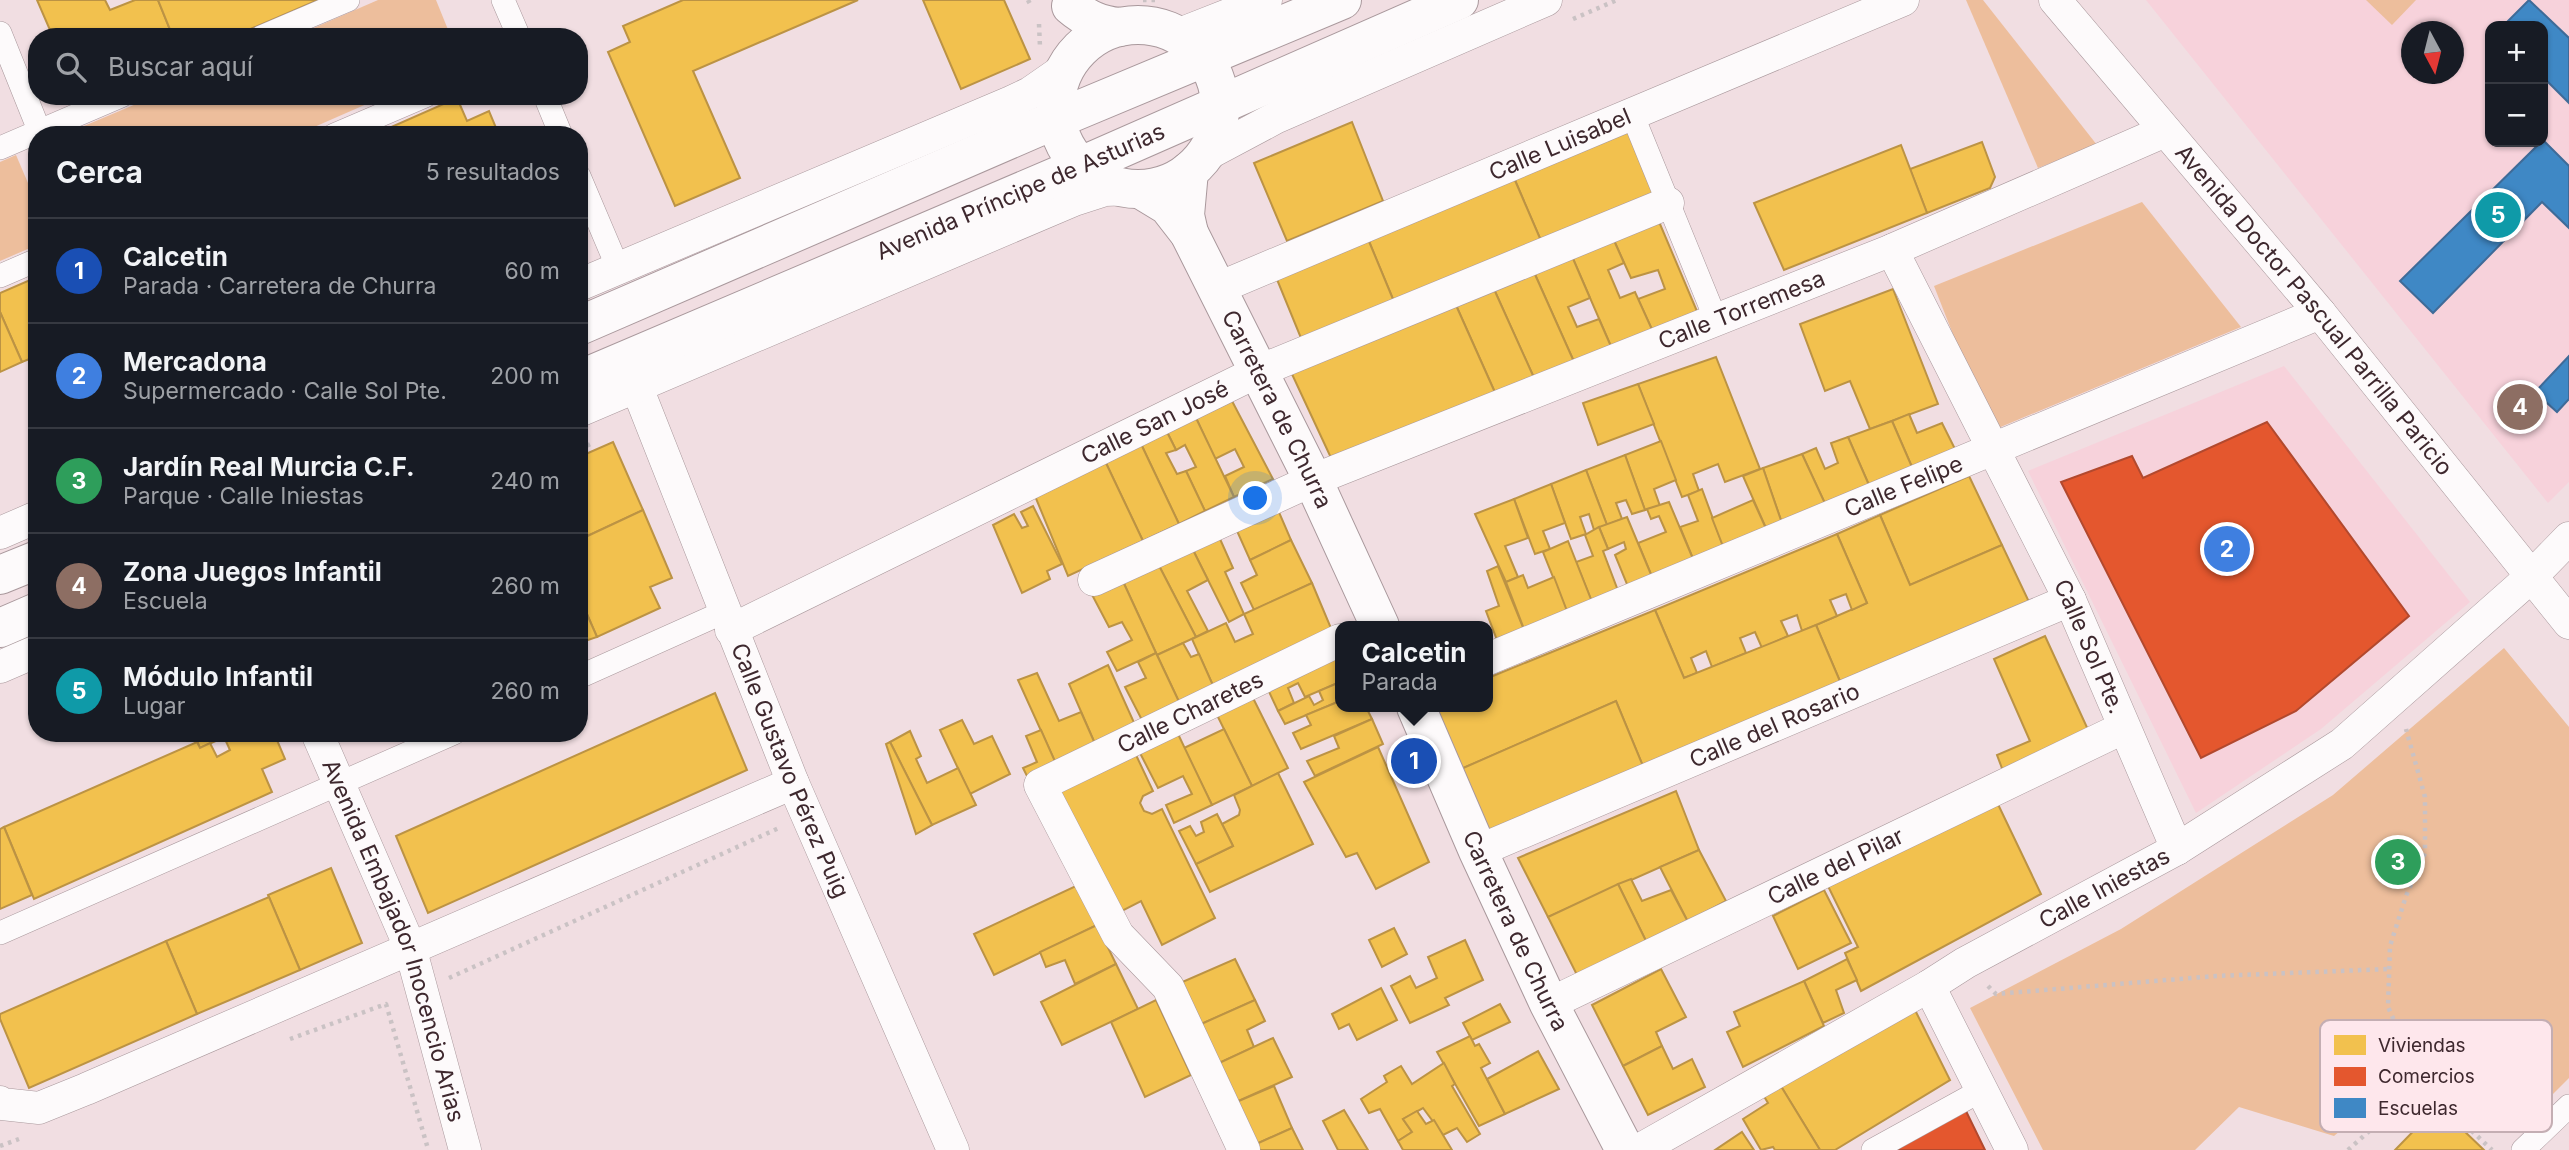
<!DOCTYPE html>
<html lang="es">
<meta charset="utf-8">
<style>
:root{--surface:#171b24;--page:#20242c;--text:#f1f3f6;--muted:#9ea1a6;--line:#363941;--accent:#8c9099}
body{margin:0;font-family:Inter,sans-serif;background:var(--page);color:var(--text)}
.controls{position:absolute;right:21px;top:21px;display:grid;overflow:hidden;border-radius:14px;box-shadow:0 2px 5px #0004}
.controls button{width:63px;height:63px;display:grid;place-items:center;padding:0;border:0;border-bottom:2px solid var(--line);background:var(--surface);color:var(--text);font:35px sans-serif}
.compass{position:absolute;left:2401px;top:21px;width:63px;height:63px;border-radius:50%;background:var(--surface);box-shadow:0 2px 5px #0004;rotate:173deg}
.you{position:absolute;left:1256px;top:499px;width:24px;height:24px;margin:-18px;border:5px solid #fff;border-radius:50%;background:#1a73e8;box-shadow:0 0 0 10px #1a73e833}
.badge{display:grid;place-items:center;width:46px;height:46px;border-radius:50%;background:var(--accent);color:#fff;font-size:23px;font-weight:700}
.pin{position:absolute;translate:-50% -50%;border:4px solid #fff;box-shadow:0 2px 7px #0006}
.popup{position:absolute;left:1335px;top:621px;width:158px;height:91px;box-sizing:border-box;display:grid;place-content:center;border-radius:14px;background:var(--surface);filter:drop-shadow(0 2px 5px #0005);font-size:23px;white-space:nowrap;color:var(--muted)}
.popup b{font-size:26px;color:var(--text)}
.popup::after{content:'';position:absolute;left:50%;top:100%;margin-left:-14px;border:14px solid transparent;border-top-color:var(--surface)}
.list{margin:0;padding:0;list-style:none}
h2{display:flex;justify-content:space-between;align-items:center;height:91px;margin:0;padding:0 28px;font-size:30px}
h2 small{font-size:23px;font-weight:400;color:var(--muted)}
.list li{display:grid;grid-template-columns:46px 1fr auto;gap:21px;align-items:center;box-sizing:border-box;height:105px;padding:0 28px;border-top:2px solid var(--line)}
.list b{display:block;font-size:26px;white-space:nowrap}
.list p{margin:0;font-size:23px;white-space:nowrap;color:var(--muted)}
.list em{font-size:23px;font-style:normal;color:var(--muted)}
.icon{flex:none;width:38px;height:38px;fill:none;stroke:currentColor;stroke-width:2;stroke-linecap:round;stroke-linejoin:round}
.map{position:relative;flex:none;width:2569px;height:1150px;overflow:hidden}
.search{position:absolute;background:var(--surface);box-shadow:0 2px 5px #0004;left:28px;top:28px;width:560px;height:77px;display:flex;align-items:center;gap:18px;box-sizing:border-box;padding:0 24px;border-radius:28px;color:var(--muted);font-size:26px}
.panel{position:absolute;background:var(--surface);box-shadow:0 2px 5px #0004;left:28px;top:126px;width:560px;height:616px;border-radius:28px}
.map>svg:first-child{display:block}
.built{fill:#f7d2db;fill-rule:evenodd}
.green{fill:#edbe9c}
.homes{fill:#f2c14e;stroke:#bc9344;stroke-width:2}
.shops{fill:#e4572e;stroke:#b2492e;stroke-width:2}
.schools{fill:#3f88c5;stroke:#3f6b98;stroke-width:2}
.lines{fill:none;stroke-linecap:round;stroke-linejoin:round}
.pedestrian-casing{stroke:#a9989c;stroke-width:24}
.minor-casing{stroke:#a9989c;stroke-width:33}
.tertiary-casing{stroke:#a9989c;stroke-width:40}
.secondary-casing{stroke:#a9989c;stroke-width:40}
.path{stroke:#cac2c4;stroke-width:4.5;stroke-dasharray:3.5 5;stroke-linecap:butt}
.pedestrian{stroke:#fdfafb;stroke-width:23}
.minor{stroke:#fdfafb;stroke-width:32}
.tertiary{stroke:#fdfafb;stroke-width:38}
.secondary{stroke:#fdfafb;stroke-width:38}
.labels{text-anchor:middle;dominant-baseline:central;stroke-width:7;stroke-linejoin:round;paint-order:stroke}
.street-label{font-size:23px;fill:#3e282e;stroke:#fee7ec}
.key{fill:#fee7ec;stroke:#c4aeb3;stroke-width:2}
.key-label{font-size:19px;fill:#3e282e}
</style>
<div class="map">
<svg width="2569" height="1150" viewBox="0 0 2569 1150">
<rect width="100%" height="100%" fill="#f1dee2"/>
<g class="built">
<path d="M2146,0H2569V482L2548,503ZM2490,26H2543V142H2490ZM2412,32H2454V74H2412Z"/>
<path d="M2284,366L2470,602L2321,729L2196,813L2028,471Z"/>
</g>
<g class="green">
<path d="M378,0H436L451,37H293Z"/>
<path d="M1966,0H1983L2097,145L2038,168Z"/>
<path d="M2366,0H2416L2392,25Z"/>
<path d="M155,96H385L296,135H88L84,126Z"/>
<path d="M16,155L37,204V245L0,261V162Z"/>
<path d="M2142,202L2241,327L1991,431L1934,286Z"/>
<path d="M2504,648L2569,727V1078L2515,1132L2433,1052L2334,1136L2239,1107L2195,1150H2043L1970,1008L2121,929L2333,795Z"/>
</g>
<g class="homes">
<path d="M37,0H105L110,10L135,0H158L173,37H53Z"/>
<path d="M158,0H318L232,37H173Z"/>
<path d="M683,0H858L693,71L740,178L675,206L608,52L630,42L623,26Z"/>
<path d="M923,0H1004L1030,59L961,89Z"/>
<path d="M457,98L467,121L489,111L499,135H392L389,128Z"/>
<path d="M1352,122L1383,201L1287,241L1254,163Z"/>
<path d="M1633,127L1660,193L1542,243L1514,178Z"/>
<path d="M1982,142L1995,177L1990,188L1927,213L1910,169Z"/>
<path d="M1901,145L1927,213L1784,270L1754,203Z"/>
<path d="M1514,178L1542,243L1395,304L1368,239Z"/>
<path d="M1657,217L1699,316L1654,334L1638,299L1665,289L1658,270L1631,278L1612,236Z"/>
<path d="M1612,236L1624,263L1608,270L1620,298L1635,292L1654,334L1613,351L1571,254Z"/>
<path d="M1368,239L1395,304L1303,343L1276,277Z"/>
<path d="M1571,254L1590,298L1568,307L1577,327L1599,319L1613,351L1575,364L1533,270Z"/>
<path d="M1533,270L1575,364L1535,380L1493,287Z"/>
<path d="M37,277V356L22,362L0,312V293Z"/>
<path d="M1493,287L1535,380L1497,397L1455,303Z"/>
<path d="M1893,289L1938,404L1870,429L1850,381L1825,391L1800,324Z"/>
<path d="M1455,303L1497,397L1332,460L1291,372Z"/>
<path d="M0,312L22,362L0,372Z"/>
<path d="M1716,357L1760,469L1725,482L1718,464L1693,474L1699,491L1682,497L1638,384Z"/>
<path d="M1638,384L1654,424L1598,445L1583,403Z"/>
<path d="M1232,401L1273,479L1234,497L1225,476L1244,467L1235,449L1215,459L1196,418Z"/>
<path d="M1909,414L1917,433L1942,423L1958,455L1915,474L1892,421Z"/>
<path d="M1196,418L1234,497L1205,511L1186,471L1196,467L1185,445L1176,450L1167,432Z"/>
<path d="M1892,421L1915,474L1872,492L1848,437Z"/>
<path d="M1167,432L1176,450L1166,453L1177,474L1186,471L1205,511L1179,524L1141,444Z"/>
<path d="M1848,437L1872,492L1828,510L1802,454L1816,448L1825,469L1838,463L1831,443Z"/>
<path d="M1661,441L1676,480L1654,489L1660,506L1645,510L1625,455Z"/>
<path d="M613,442L643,510L579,540V457Z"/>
<path d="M1141,444L1179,524L1143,541L1105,461Z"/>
<path d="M1802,454L1828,510L1784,529L1763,468Z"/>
<path d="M1625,455L1645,510L1632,514L1626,500L1616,503L1622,519L1607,525L1586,470Z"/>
<path d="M1105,461L1143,541L1068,576L1035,496Z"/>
<path d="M1763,468L1784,529L1769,535L1743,476Z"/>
<path d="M1586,470L1607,525L1594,530L1589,514L1580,517L1586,534L1571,539L1551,484Z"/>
<path d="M1969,476L2002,545L1910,585L1880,515Z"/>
<path d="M1551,484L1565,523L1543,531L1550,549L1535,554L1514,499Z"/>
<path d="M1702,489L1726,554L1696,566L1680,527L1698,521L1688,495Z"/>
<path d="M1514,499L1528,538L1505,546L1518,577L1506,582L1475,514Z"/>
<path d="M1753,500L1769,535L1726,554L1712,518Z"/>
<path d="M1669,502L1696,566L1655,584L1638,543L1666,532L1659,516L1651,519L1647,509Z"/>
<path d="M1275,503L1291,540L1250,560L1233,522Z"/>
<path d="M1033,506L1062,564L1047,571L1050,579L1022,593L993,525L1014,514L1022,528L1028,526L1021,512Z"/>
<path d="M643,510L672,578L650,587L660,608L597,637L579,596V563L583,561L579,550V540Z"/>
<path d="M1880,515L1910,585L2002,545L2030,604L1842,686L1816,625L1867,603L1837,534Z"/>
<path d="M1627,517L1655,584L1631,594L1615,555L1626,549L1624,542L1608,549L1599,527Z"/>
<path d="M1599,527L1608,549L1603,551L1620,596L1594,607L1576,562L1593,556L1585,535Z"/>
<path d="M1216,530L1233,568L1225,572L1244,614L1229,622L1189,542Z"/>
<path d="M1837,534L1867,603L1852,610L1846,594L1830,600L1837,616L1802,631L1797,615L1781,621L1788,636L1762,648L1755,632L1740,638L1746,653L1712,667L1706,651L1691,658L1697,673L1684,678L1655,610Z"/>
<path d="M1291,540L1312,583L1254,610L1241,583L1257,575L1250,560Z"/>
<path d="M1568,541L1594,607L1569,617L1543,552Z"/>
<path d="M1189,542L1208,580L1187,591L1208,631L1196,637L1155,558Z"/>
<path d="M1155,558L1196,637L1157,655L1120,575Z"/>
<path d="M1498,566L1527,637L1500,648L1486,611L1499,606L1487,571Z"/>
<path d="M1120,575L1156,653L1117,671L1107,652L1132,640L1122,622L1109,627L1089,589Z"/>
<path d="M1523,575L1528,588L1554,577L1570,619L1527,637L1506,582Z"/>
<path d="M1312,583L1333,633L1215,690L1192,639L1226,623L1235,642L1253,634L1244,614Z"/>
<path d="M579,596L597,637L582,642L585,648L579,650Z"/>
<path d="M1655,610L1684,678L1816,625L1842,686L1645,771L1616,701L1461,769L1433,707H1488V678Z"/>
<path d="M2045,636L2090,734L2003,771L1997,755L2030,741L1994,659Z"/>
<path d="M1183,643L1191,657L1199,654L1215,690L1181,706L1157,655Z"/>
<path d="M1340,646V682L1305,697L1298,683L1288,688L1294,703L1278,711L1265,683Z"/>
<path d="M1156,653L1181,706L1144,724L1125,687L1146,678L1138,662Z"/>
<path d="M1108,665L1136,727L1096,746L1069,684Z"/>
<path d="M1037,673L1059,721L1081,712L1096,746L1057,766L1018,680Z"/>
<path d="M1340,682V701L1285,724L1278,711L1309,696L1314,705L1323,700L1319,691Z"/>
<path d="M715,693L747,770L428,913L396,836Z"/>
<path d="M1253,698L1288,768L1252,786L1217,715Z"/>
<path d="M1340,701V707H1366L1372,719L1301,749L1293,733L1311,725L1306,715Z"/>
<path d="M1616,701L1645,771L1489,839L1461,769Z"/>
<path d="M1372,719L1383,744L1315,776L1307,761L1339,748L1334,736Z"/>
<path d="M962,720L974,744L992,736L1010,774L970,794L940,730Z"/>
<path d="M1224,729L1252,786L1212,805L1184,748Z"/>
<path d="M1041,730L1057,766L1029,780L1023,768L1037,762L1026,736Z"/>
<path d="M910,731L921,756L916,759L927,783L958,768L976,805L932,825L890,742Z"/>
<path d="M194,733H234L200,748Z"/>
<path d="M234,733H274L285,759L262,769L272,792L34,899L4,827L197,742L200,748L210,743L217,757L230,750L224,737Z"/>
<path d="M1178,734L1212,805L1174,823L1166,805L1192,794L1183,776L1158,788L1140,753Z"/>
<path d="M890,742L932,825L916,834L886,744Z"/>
<path d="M1378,747L1429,862L1376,889L1357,853L1346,857L1304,782Z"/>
<path d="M1136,755L1153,791L1143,796L1140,803L1144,811L1152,814L1162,809L1215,918L1162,945L1141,901L1118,913L1059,792Z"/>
<path d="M1278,773L1313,844L1210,892L1196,864L1233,846L1222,824L1239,815L1240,810L1234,795Z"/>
<path d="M1676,791L1699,850L1548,917L1518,858Z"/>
<path d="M1995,798L2041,894L1861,991L1845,953L1858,947L1824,878Z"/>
<path d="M1217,814L1233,846L1196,864L1179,831L1190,826L1196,836L1204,832L1201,822Z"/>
<path d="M4,827L32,895L0,909V829Z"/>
<path d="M1699,850L1726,901L1688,922L1660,867Z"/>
<path d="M331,868L362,943L300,970L268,895Z"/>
<path d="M1631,879L1642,901L1671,890L1688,922L1647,943L1618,884Z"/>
<path d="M1618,884L1647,943L1578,977L1548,917Z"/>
<path d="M1078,885L1097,925L994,975L974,934Z"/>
<path d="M1824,890L1851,943L1798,969L1773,916Z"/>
<path d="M269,897L300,970L197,1014L166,941Z"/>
<path d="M1097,925L1116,964L1075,984L1065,960L1046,967L1040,952Z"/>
<path d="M1394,928L1407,954L1382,967L1369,940Z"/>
<path d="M1465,940L1483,980L1445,998L1449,1005L1410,1023L1391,986L1410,976L1416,988L1437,978L1428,957Z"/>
<path d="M166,941L197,1014L29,1088L0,1019V1014Z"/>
<path d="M1235,959L1255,1000L1199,1025L1180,983Z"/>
<path d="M1847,959L1857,980L1836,990L1844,1013L1823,1023L1804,981Z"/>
<path d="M1116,964L1138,1009L1062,1045L1041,1002Z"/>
<path d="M1661,969L1686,1017L1656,1032L1662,1046L1623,1066L1592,1005Z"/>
<path d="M1804,981L1824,1026L1743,1067L1727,1032L1740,1026L1734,1012Z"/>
<path d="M1381,988L1397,1020L1357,1040L1349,1024L1339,1029L1332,1014Z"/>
<path d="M1156,1000L1191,1075L1145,1097L1111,1022Z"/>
<path d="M1255,1000L1265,1021L1247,1030L1254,1047L1217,1064L1199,1025Z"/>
<path d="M1500,1004L1510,1022L1472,1040L1463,1023Z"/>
<path d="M1912,1004L1950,1080L1835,1150H1820L1779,1083Z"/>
<path d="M1470,1036L1475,1046L1479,1044L1490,1063L1481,1068L1505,1114L1479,1126L1437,1052Z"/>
<path d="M1273,1038L1292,1077L1234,1103L1217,1064Z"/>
<path d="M1662,1046L1673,1069L1692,1059L1705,1087L1648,1115L1623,1066Z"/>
<path d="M1538,1051L1559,1089L1505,1114L1487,1079Z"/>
<path d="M1444,1063L1455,1084L1452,1086L1480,1134L1467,1142L1457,1128L1443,1135L1423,1108L1403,1119L1412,1132L1398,1141L1380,1109L1369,1113L1361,1099L1387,1082L1384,1076L1401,1066L1412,1084Z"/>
<path d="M1779,1083L1820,1150H1775L1773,1147L1761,1150L1743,1119L1768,1103L1762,1093Z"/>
<path d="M1274,1086L1292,1128L1254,1145L1234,1103Z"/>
<path d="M2438,1106L2484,1150H2395Z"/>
<path d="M1344,1110L1368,1150H1338L1323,1121Z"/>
<path d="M1417,1111L1426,1124L1434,1120L1452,1150H1403L1398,1141L1412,1132L1403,1119Z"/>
<path d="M1292,1128L1303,1150H1256L1254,1145Z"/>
<path d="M1742,1132L1754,1150H1715Z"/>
</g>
<g class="shops">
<path d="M2267,422L2409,616L2296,711L2201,758L2061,482L2132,456L2143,478Z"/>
<path d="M1964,1107L1985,1150H1886Z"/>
</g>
<g class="schools">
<path d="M2529,0L2569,38V103L2543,77V26H2503Z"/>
<path d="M2543,140L2569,166V228L2542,202L2433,313L2400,281Z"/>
<path d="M2569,356V399L2557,412L2535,392Z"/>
</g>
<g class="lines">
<g class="pedestrian-casing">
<g id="pedestrian">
<path d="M503,0L519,37"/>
<path d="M0,33L41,135"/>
<path d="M261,37L348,0"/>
<path d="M545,96L561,135"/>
<path d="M1632,114L1716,320"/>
<path d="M334,135L425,96"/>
<path d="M0,148L121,96"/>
<path d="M579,176L618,268"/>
<path d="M0,276L37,260"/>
<path d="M579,677L724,612"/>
<path d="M0,933L454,733"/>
<path d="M1873,1150L1982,1090"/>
<path d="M2523,1150L2569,1106"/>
</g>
</g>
<g class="minor-casing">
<g id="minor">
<path id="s1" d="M2055,0L2320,313L2569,623"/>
<path d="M1177,35L1266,0"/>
<path d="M1204,156L1277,117L1546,0"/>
<path id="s2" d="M1892,250L2070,600L2177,849"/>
<path d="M579,285L1011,102L1030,93L1066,68"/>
<path id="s3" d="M1216,289L1903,0"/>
<path id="s4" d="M636,385L793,783L953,1150"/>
<path d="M579,411L1074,200L1105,190L1133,189"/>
<path d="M0,533L37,517"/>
<path id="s5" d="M1094,580L1313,480L1892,250L2165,131"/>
<path id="s6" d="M731,630L1259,371L1668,203"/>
<path id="s7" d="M1488,659L2320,313"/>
<path d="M0,667L37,651"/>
<path id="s8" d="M317,733L410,947L465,1150"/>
<path id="s9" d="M1478,851L2070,600"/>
<path d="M1929,986L2012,1150"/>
<path id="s10" d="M1549,1004L2123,728"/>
<path d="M0,1102L2,1104L39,1108L86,1089L793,783"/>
<path id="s11" d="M1244,1150L1168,987L1118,935L1040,785L1340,640"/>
<path id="s12" d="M1639,1150L1929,986L1965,963L2177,849L2342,744L2532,576L2569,538"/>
</g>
</g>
<g class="tertiary-casing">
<g id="tertiary">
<path d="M1071,6C1086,19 1100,25 1119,27"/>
<path d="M1189,171L1185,215L1189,233"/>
<path id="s13" d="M1140,189L1168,206L1189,233L1313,480L1380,626"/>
<path id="s14" d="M1416,707L1478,851L1549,1004L1625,1150"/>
</g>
</g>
<g class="secondary-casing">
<g id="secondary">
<circle cx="1138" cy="107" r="82"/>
<path d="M579,326L1057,119L1342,0"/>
<path id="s15" d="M579,380L1081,166L1459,0"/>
<path d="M0,575L37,560"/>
<path d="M0,628L37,612"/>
</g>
</g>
<g class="path">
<path d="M1028,0L1031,6"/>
<path d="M1143,0H1159"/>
<path d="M1573,19L1617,0"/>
<path d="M1039,24L1040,47"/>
<path d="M579,449L593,443"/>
<path d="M449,978L779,828"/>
<path d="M1988,986L1996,994L2216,976L2389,969"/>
<path d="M290,1039L386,1004L428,1149"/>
<path d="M2422,1084L2492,1150"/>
<path d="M0,1146L19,1139"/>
<path d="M2348,1150L2422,1084L2388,1007L2390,946L2406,896L2425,853V797L2406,729"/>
</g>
<use href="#pedestrian" class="pedestrian"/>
<use href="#minor" class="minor"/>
<use href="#tertiary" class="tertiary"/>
<use href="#secondary" class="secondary"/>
</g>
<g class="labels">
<g class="street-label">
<text stroke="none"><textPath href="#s3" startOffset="373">Calle Luisabel</textPath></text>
<text stroke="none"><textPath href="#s15" startOffset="480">Avenida Príncipe de Asturias</textPath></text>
<text stroke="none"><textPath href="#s5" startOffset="702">Calle Torremesa</textPath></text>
<text stroke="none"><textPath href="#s1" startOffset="404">Avenida Doctor Pascual Parrilla Paricio</textPath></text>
<text stroke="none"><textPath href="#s13" startOffset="264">Carretera de Churra</textPath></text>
<text stroke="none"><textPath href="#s6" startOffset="472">Calle San José</textPath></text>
<text stroke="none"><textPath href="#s7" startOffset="450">Calle Felipe</textPath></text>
<text stroke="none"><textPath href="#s2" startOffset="443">Calle Sol Pte.</textPath></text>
<text stroke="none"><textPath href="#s11" startOffset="588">Calle Charetes</textPath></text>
<text stroke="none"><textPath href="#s9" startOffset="322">Calle del Rosario</textPath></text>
<text stroke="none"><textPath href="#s4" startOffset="415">Calle Gustavo Pérez Puig</textPath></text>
<text stroke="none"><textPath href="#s10" startOffset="318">Calle del Pilar</textPath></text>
<text stroke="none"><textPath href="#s12" startOffset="534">Calle Iniestas</textPath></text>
<text stroke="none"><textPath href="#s14" startOffset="245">Carretera de Churra</textPath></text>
<text stroke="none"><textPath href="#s8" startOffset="222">Avenida Embajador Inocencio Arias</textPath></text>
</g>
</g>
<rect x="2320" y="1020" width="232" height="112" rx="10" class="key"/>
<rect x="2334" y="1035" width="32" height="20" fill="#f2c14e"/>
<rect x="2334" y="1067" width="32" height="19" fill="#e4572e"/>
<rect x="2334" y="1098" width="32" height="20" fill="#3f88c5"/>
<g class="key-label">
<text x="2378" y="1052">Viviendas</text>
<text x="2378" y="1083">Comercios</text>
<text x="2378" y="1115">Escuelas</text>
</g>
</svg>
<div class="controls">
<button>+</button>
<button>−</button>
</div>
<svg class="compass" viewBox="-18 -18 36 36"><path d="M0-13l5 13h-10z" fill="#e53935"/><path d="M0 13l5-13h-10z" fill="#9ea1a6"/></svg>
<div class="you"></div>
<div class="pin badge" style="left:1414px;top:761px;background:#1a4fb4">1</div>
<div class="popup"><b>Calcetin</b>Parada</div>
<div class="pin badge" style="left:2227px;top:549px;background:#3f7fe0">2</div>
<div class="pin badge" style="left:2398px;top:862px;background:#2e9e5b">3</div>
<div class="pin badge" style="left:2520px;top:407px;background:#8d6e63">4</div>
<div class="pin badge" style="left:2498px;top:215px;background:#0f9aa8">5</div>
<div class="search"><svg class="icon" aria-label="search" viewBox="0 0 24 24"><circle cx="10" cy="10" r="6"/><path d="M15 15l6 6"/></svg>Buscar aquí</div>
<section class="panel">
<h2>Cerca<small>5 resultados</small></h2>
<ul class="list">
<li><span class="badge" style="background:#1a4fb4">1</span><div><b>Calcetin</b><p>Parada · Carretera de Churra</p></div><em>60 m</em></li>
<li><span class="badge" style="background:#3f7fe0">2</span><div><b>Mercadona</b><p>Supermercado · Calle Sol Pte.</p></div><em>200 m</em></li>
<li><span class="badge" style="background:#2e9e5b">3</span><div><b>Jardín Real Murcia C.F.</b><p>Parque · Calle Iniestas</p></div><em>240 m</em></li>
<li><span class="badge" style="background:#8d6e63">4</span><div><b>Zona Juegos Infantil</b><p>Escuela</p></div><em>260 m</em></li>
<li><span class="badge" style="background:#0f9aa8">5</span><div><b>Módulo Infantil</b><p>Lugar</p></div><em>260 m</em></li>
</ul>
</section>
</div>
